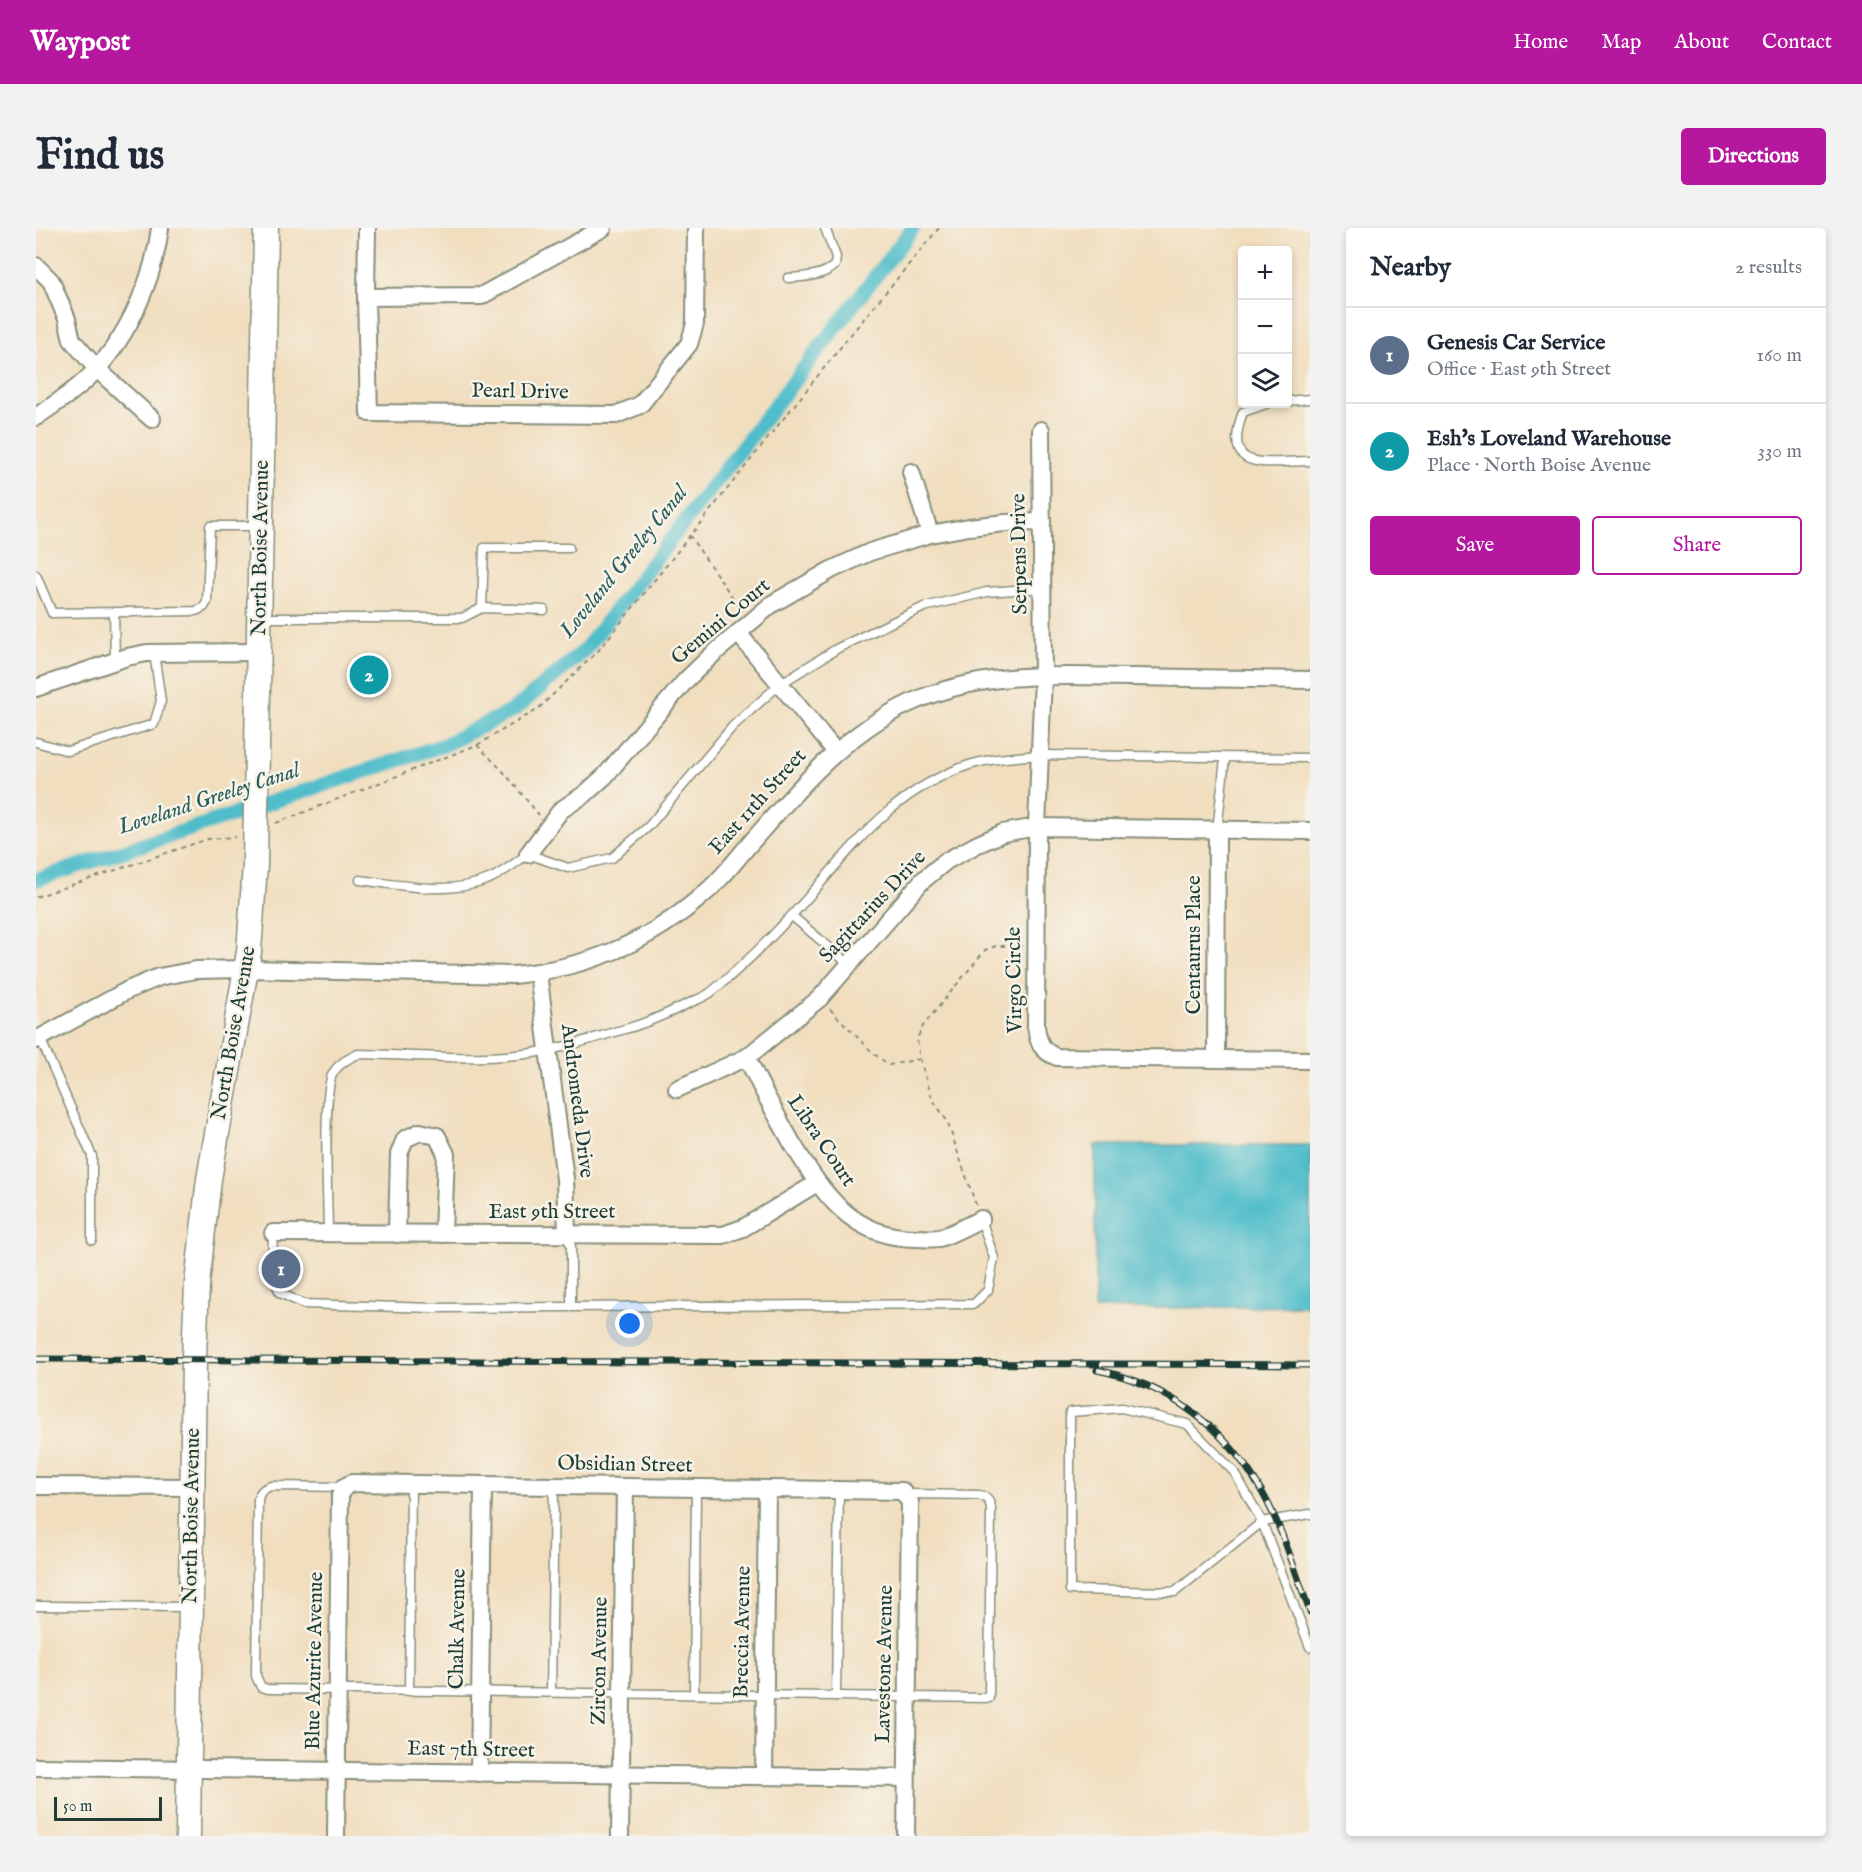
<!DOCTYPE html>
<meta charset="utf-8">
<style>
:root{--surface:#fff;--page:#f2f2f3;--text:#1f2937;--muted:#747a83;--line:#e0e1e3;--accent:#b5179e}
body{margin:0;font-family:"IM FELL English",serif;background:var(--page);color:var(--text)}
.controls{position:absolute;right:18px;top:18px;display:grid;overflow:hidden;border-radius:6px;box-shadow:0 3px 9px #0003}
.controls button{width:54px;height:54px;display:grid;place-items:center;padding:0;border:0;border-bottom:2px solid var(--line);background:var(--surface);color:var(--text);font:30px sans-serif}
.scale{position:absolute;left:18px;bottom:15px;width:108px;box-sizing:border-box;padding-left:6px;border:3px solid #1f3d34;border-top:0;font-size:16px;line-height:21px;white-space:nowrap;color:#1f3d34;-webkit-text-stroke:4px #f7f3e8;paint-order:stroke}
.you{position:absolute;left:594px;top:1096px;width:21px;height:21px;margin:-15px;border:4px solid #fff;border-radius:50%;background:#1a73e8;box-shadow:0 0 0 9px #1a73e833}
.badge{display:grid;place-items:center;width:39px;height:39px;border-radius:50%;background:var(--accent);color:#fff;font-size:20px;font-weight:700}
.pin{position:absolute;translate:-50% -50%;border:3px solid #fff;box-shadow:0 2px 6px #0006}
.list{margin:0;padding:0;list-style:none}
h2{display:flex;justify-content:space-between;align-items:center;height:78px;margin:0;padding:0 24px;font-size:26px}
h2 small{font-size:20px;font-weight:400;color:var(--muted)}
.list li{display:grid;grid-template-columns:39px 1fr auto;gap:18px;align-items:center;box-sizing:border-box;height:96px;padding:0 24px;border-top:2px solid var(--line)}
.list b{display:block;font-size:22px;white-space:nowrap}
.list p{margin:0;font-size:20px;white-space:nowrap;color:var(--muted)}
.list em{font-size:20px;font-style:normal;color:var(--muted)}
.actions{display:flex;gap:12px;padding:18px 24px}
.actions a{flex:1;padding:14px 0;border:2px solid var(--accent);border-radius:6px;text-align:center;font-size:21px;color:var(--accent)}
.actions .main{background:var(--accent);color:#fff}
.icon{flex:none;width:33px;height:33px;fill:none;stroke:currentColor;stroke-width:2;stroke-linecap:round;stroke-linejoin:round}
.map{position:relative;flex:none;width:1274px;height:1608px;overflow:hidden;border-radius:6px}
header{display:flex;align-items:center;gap:36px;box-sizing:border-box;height:84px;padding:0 30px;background:var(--accent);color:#fff}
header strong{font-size:28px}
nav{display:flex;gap:33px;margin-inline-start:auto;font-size:21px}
.intro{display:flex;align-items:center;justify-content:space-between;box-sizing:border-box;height:144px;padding:0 36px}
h1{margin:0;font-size:42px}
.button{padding:15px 27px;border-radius:6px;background:var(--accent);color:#fff;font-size:21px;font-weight:700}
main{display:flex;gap:36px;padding:0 36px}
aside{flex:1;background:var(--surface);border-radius:6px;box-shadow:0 3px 9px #0003}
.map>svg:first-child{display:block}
.water{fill:#50bdca;stroke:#387d7f;stroke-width:1.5}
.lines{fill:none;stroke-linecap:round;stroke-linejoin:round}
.canal{stroke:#50bdca;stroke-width:15}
.lane-casing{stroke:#888e7a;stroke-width:11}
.street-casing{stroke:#888e7a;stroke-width:20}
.secondary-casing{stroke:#888e7a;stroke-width:27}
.path{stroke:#888e7a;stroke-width:2;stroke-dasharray:4.5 4.5;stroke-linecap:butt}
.lane{stroke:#fff;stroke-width:8}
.street{stroke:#fff;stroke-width:16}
.secondary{stroke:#fff;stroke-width:24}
.rail-casing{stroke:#1f3d34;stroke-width:7}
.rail{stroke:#f7f3e8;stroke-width:4.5;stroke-dasharray:14;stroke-linecap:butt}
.labels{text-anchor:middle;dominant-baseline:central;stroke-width:5;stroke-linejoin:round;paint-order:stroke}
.street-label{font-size:21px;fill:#1f3d34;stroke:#f7f3e8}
.water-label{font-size:22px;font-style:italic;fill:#2b5d5a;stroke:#f7f3e8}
</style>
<header>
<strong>Waypost</strong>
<nav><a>Home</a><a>Map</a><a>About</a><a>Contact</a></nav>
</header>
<div class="intro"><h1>Find us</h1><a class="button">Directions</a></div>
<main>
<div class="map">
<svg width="1274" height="1608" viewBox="0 0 1274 1608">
<rect width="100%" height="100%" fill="#f7f3e8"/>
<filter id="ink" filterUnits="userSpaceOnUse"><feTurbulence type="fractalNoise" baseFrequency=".0167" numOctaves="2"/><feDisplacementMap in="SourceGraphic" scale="12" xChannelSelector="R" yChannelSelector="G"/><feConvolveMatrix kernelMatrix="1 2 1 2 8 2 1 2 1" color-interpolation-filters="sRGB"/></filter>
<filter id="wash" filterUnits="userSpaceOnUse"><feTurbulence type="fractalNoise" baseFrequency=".008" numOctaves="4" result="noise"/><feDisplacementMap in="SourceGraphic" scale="24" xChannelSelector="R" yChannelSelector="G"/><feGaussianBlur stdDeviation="1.35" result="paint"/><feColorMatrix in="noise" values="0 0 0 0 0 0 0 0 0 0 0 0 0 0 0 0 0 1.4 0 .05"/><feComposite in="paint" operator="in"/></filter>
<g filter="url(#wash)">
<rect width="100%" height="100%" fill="#f1debf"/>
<path class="water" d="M1059,917H1274V1078L1059,1081Z"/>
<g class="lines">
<path class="canal" d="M0,652L408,517L479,481L548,423L877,0"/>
</g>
</g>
<g filter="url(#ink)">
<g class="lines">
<g class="lane-casing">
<g id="lane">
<path d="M752,50C768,49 788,48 799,37L800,29L789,0"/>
<path d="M1252,173L1274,171"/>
<path d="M1230,176L1207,184C1184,247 1231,233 1274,233"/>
<path d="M0,347L16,385L160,383L168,379L171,374L174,298H221"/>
<path d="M446,380L448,320H533"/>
<path d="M78,384L79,433"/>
<path d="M224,390H426L446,380L508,382"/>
<path d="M0,514L32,523L118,496L125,473L118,425"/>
<path d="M1181,603L1189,530"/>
<path d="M324,652C366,657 412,668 453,651C467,645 480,634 492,626L532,640L576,630L613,598L697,498L744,456L802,420L888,379L951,364L1006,360"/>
<path d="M756,688L814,737"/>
<path d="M4,810L56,928V1012"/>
<path d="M292,1004C292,977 286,863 297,845C303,835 312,831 322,826C377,827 435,833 490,826C521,822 552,812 582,803C606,797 627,788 649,777C657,773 667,770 674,765C703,742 731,714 756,687C812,627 850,565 933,537C956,530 981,529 1005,527L1274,530"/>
<path d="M237,1005L236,1046L244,1065L267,1076L397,1080L938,1076L952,1062L958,1030L945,991"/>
<path d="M531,1006L535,1018V1078"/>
<path d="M308,1259L235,1258C227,1261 224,1263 222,1271L220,1448L225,1459L232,1461L953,1470L955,1280C954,1273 951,1269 943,1267L870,1266"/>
<path d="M1274,1286L1226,1294L1139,1364L1034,1362V1184L1086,1180L1151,1196L1199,1245L1226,1294L1274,1419"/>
<path d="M0,1378L153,1379"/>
<path d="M373,1463L375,1256"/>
<path d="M515,1464L518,1259"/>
<path d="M658,1466L660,1260"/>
<path d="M800,1468L803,1262"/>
</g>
</g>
<g class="street-casing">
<g id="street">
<path d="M331,0L330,69L333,185L580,187L604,177L653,116L659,96L660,0"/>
<path d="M0,38L15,53L31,91L36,112L61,141L116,191"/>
<path d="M330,69L445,68L567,0"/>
<path d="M0,189C20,175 41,162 58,144C93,107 118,50 124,0"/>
<path d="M1005,202L1007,448L1001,599L1000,798C1002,814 1005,823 1021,829L1274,832"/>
<path d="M875,244L894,306"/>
<path d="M702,405L800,524"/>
<path d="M0,460L91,429L111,425L223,424"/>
<path d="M492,626L525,582L549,566L569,548L650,452L675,428L736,376L795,342L834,324L894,306L933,299L969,295L1006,294"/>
<path d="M502,745L529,951L531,1006"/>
<path d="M0,812L92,762L123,749L160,742L210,741L477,747C551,740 613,715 669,665C685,652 698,634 712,618C759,564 807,506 874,475C948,442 1018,448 1097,449C1156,450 1215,451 1274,452"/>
<path d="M711,829C724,859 740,886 756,915C786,964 815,1010 880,1010C887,1010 896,1011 903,1010C917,1006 932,997 945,991"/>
<path d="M1180,831L1181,603"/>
<path d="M641,861L711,829L784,770L886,653L910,633L942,616L967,605L1001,599L1274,603"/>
<path d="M237,1005L687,1007L707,1000L781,955"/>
<path d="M361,1006L363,926L369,911L384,904L401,908L410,926L407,1006"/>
<path d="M0,1258L157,1259"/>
<path d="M0,1539L870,1550"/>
<path d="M443,1545L447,1257"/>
<path d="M728,1548L731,1261"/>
<path d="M300,1608L304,1268L308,1259L316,1255L866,1263L874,1274L870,1608"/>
<path d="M584,1608L589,1259"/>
</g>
</g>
<g class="secondary-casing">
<path id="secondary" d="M152,1608L158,1130L161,1056L166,1011L173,951L213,724L219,637L230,0"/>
</g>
<g class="path">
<path d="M653,307L706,383"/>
<path d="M441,517L466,542L503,587"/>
<path d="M240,595L441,517L501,482L562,423L816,105L903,0"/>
<path d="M0,669L172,611L200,609"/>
<path d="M794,781L837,825L853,837L884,831"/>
<path d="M940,977L911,893L896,870L884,831L881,811L887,798L949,722L960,718H986"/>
</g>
<use href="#lane" class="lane"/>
<use href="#street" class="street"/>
<use href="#secondary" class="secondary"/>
<g class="rail-casing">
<g id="rail">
<path d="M0,1131L1274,1137"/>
<path d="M1061,1142C1132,1156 1191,1201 1226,1264C1247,1301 1259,1344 1274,1384"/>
</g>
</g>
<use href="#rail" class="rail"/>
</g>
</g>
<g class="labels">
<g class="street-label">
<text transform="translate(484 164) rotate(1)">Pearl Drive</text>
<text transform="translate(225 320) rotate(-89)">North Boise Avenue</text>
<text transform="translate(984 326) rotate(-91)">Serpens Drive</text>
<text transform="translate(685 394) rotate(-40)">Gemini Court</text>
<text transform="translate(722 574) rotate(-48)">East 11th Street</text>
<text transform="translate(837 679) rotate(-47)">Sagittarius Drive</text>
<text transform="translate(1158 717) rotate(-90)">Centaurus Place</text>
<text transform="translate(979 752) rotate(-91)">Virgo Circle</text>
<text transform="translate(198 805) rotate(-80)">North Boise Avenue</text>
<text transform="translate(541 873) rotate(83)">Andromeda Drive</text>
<text transform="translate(785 913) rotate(56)">Libra Court</text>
<text x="516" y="984">East 9th Street</text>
<text transform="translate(589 1237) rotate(1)">Obsidian Street</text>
<text transform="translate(156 1288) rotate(-89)">North Boise Avenue</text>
<text transform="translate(422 1401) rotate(-89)">Chalk Avenue</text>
<text transform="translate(707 1404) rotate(-89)">Breccia Avenue</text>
<text transform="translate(279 1433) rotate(-89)">Blue Azurite Avenue</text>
<text transform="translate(564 1433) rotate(-89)">Zircon Avenue</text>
<text transform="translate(849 1436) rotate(-89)">Lavestone Avenue</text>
<text transform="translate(435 1522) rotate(1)">East 7th Street</text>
</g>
<g class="water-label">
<text transform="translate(588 334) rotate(-51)">Loveland Greeley Canal</text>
<text transform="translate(173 571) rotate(-18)">Loveland Greeley Canal</text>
</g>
</g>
</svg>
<div class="controls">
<button>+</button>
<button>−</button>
<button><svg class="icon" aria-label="layers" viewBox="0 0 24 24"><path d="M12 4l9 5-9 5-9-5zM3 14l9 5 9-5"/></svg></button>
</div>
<div class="scale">50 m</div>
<div class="you"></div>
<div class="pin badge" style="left:245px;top:1041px;background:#5c6f8a">1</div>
<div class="pin badge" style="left:333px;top:447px;background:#0f9aa8">2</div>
</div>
<aside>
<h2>Nearby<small>2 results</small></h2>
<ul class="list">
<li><span class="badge" style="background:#5c6f8a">1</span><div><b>Genesis Car Service</b><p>Office · East 9th Street</p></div><em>160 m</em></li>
<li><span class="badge" style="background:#0f9aa8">2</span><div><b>Esh's Loveland Warehouse</b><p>Place · North Boise Avenue</p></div><em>330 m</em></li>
</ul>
<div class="actions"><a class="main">Save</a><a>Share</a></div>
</aside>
</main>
